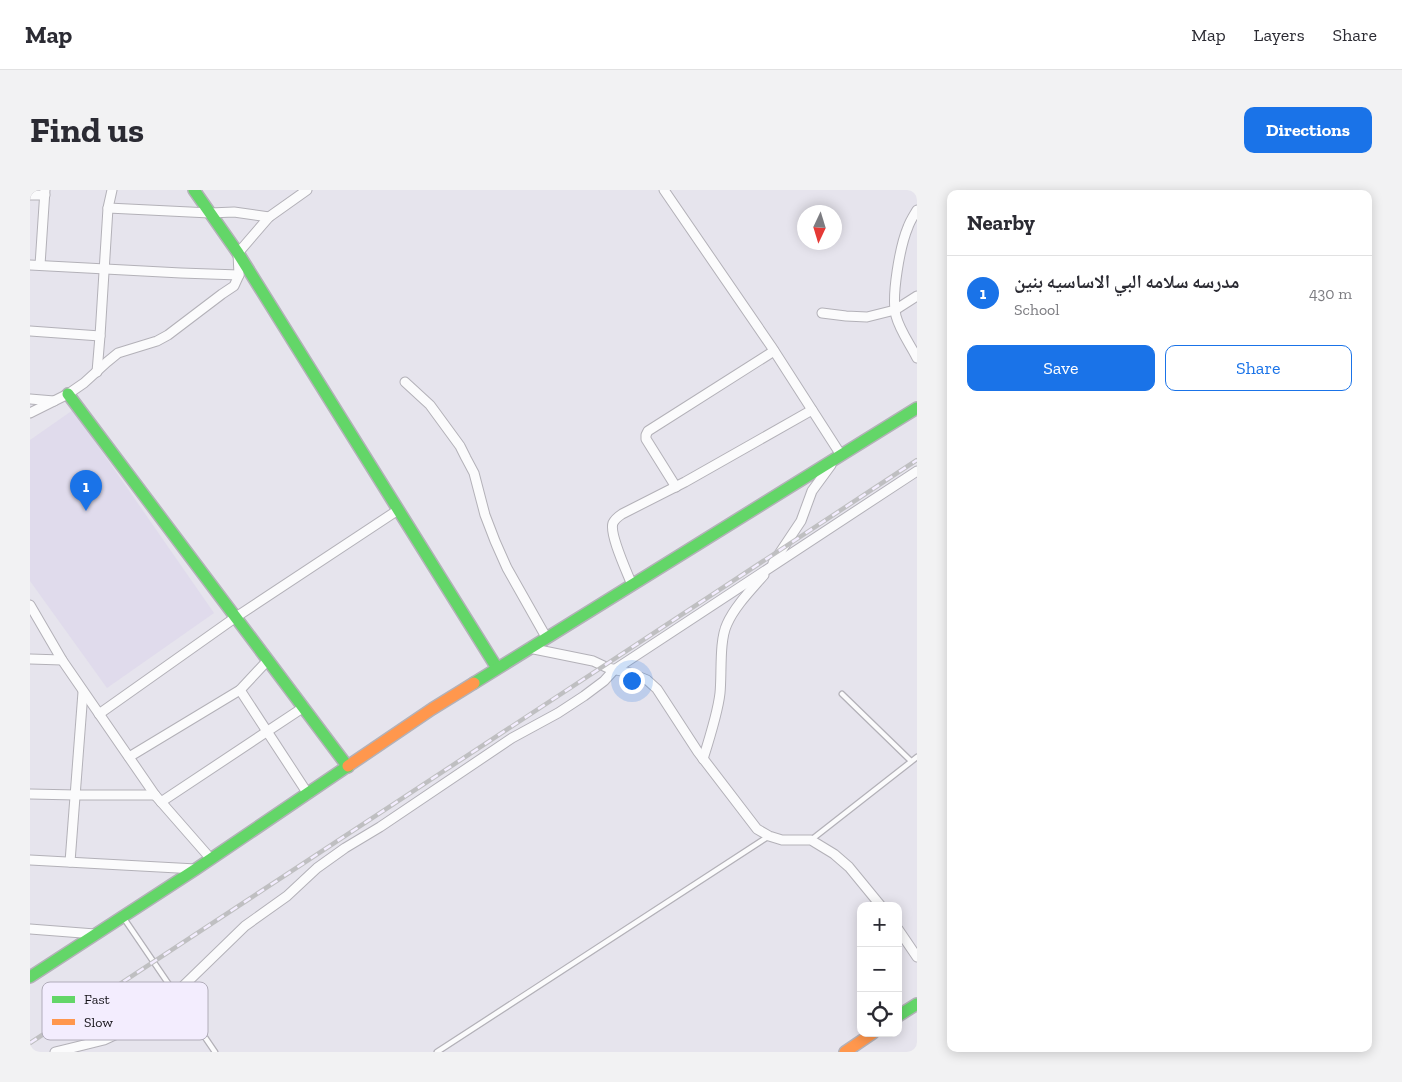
<!DOCTYPE html>
<meta charset="utf-8">
<style>
:root{--surface:#fff;--page:#f2f2f3;--text:#2b2b33;--muted:#7c7c81;--line:#e1e1e2;--accent:#1a73e8}
body{margin:0;font-family:"Zilla Slab","Noto Naskh Arabic",serif;background:var(--page);color:var(--text)}
.controls{position:absolute;right:15px;bottom:15px;display:grid;overflow:hidden;border-radius:10px;box-shadow:0 2px 12px #0003}
.controls button{width:45px;height:45px;display:grid;place-items:center;padding:0;border:0;border-bottom:1px solid var(--line);background:var(--surface);color:var(--text);font:25px sans-serif}
.compass{position:absolute;left:767px;top:15px;width:45px;height:45px;border-radius:50%;background:var(--surface);box-shadow:0 2px 12px #0003;rotate:184deg}
.you{position:absolute;left:601px;top:490px;width:18px;height:18px;margin:-12px;border:4px solid #fff;border-radius:50%;background:#1a73e8;box-shadow:0 0 0 8px #1a73e833}
.badge{display:grid;place-items:center;width:32px;height:32px;border-radius:50%;background:var(--accent);color:#fff;font-size:16px;font-weight:700}
.pin{position:absolute;translate:-50% -41px;filter:drop-shadow(0 1px 2px #0008)}
.pin::after{content:'';position:absolute;top:26px;width:18px;height:15px;background:inherit;clip-path:polygon(0 0,100% 0,50% 100%)}
.list{margin:0;padding:0;list-style:none}
h2{display:flex;justify-content:space-between;align-items:center;height:65px;margin:0;padding:0 20px;font-size:21px}
h2 small{font-size:16px;font-weight:400;color:var(--muted)}
.list li{display:grid;grid-template-columns:32px 1fr auto;gap:15px;align-items:center;box-sizing:border-box;height:75px;padding:0 20px;border-top:1px solid var(--line)}
.list b{display:block;font-size:19px;white-space:nowrap}
.list p{margin:0;font-size:16px;white-space:nowrap;color:var(--muted)}
.list em{font-size:16px;font-style:normal;color:var(--muted)}
.actions{display:flex;gap:10px;padding:15px 20px}
.actions a{flex:1;padding:11px 0;border:1px solid var(--accent);border-radius:10px;text-align:center;font-size:18px;color:var(--accent)}
.actions .main{background:var(--accent);color:#fff}
.icon{flex:none;width:28px;height:28px;fill:none;stroke:currentColor;stroke-width:2;stroke-linecap:round;stroke-linejoin:round}
.map{position:relative;flex:none;width:887px;height:862px;overflow:hidden;border-radius:10px}
header{display:flex;align-items:center;gap:30px;box-sizing:border-box;height:70px;padding:0 25px;background:var(--surface);border-bottom:1px solid var(--line)}
header strong{font-size:24px}
nav{display:flex;gap:28px;margin-inline-start:auto;font-size:18px}
.intro{display:flex;align-items:center;justify-content:space-between;box-sizing:border-box;height:120px;padding:0 30px}
h1{margin:0;font-size:35px}
.button{padding:12px 22px;border-radius:10px;background:var(--accent);color:#fff;font-size:18px;font-weight:700}
main{display:flex;gap:30px;padding:0 30px}
aside{flex:1;background:var(--surface);border-radius:10px;box-shadow:0 2px 12px #0003}
.map>svg:first-child{display:block}
.built{fill:#e0dbec}
.lines{fill:none;stroke-linecap:round;stroke-linejoin:round}
.lane-casing{stroke:#b3b1b8;stroke-width:7}
.street-casing{stroke:#b3b1b8;stroke-width:11}
.fast-casing{stroke:#b3b1b8;stroke-width:14}
.slow-casing{stroke:#b3b1b8;stroke-width:14}
.lane{stroke:#fbfbfc;stroke-width:4.5}
.street{stroke:#fbfbfc;stroke-width:9}
.fast{stroke:#63d668;stroke-width:11}
.slow{stroke:#ff974d;stroke-width:11}
.rail-casing{stroke:#bfbfc1;stroke-width:4.5}
.rail{stroke:#f3edfe;stroke-width:2.5;stroke-dasharray:8;stroke-linecap:butt}
.key{fill:#f3edfe;stroke:#b0acb9;stroke-width:1}
.key-label{font-size:14px;fill:#151319}
</style>
<header>
<strong>Map</strong>
<nav><a>Map</a><a>Layers</a><a>Share</a></nav>
</header>
<div class="intro"><h1>Find us</h1><a class="button">Directions</a></div>
<main>
<div class="map">
<svg width="887" height="862" viewBox="0 0 887 862">
<rect width="100%" height="100%" fill="#e6e4ed"/>
<path class="built" d="M43,220L184,423L77,498L0,391V250Z"/>
<g class="lines">
<g class="lane-casing">
<g id="lane">
<path d="M812,504L881,571"/>
<path d="M781,650L887,567"/>
<path d="M93,727L185,862"/>
<path d="M407,862L739,646"/>
</g>
</g>
<g class="street-casing">
<g id="street">
<path d="M634,0L741,156L811,265"/>
<path d="M0,5H15"/>
<path d="M78,18L180,23L204,22L239,27"/>
<path d="M887,20C884,25 880,31 878,37C870,56 861,106 866,126C870,141 880,154 887,168"/>
<path d="M0,75L151,83L209,85"/>
<path d="M10,75L15,0"/>
<path d="M792,123L816,126L837,127L865,120L887,106"/>
<path d="M0,141L70,146"/>
<path d="M67,182L70,146L78,18L82,0"/>
<path d="M375,192L400,215L430,256L436,268L444,283L455,325L465,351L477,378L516,447"/>
<path d="M0,209L24,211"/>
<path d="M0,223L38,204L54,193L77,172L88,163L127,151L138,145L192,104L204,96L209,85L208,63L239,27L277,0"/>
<path d="M646,297L616,249V245L618,241L744,161"/>
<path d="M743,373L771,331L782,301L801,275"/>
<path d="M602,395C597,382 579,344 583,333C585,329 589,326 592,324L655,292L782,220"/>
<path d="M0,415L32,470L125,605L181,669"/>
<path d="M499,458L563,471L578,478L600,483L617,490L627,499L668,562L727,639L739,646L752,650H781L804,664L819,677L851,716"/>
<path d="M0,469L32,470"/>
<path d="M210,500L278,604"/>
<path d="M69,524L206,427L368,320"/>
<path d="M99,567L210,500L238,470"/>
<path d="M673,569C679,550 688,522 690,503C692,483 689,451 697,434C705,416 721,400 734,385"/>
<path d="M0,604L46,605H125"/>
<path d="M131,612L274,517"/>
<path d="M0,670L166,679"/>
<path d="M40,672L53,502"/>
<path d="M0,739L65,744"/>
<path d="M868,739L887,767"/>
<path d="M25,862L74,850L100,838L146,803L215,736L257,706L287,678L315,658L350,637L482,548L528,523L554,506L574,491L584,480L887,281"/>
</g>
</g>
<g class="fast-casing">
<g id="fast">
<path d="M164,0L208,63L467,478"/>
<path d="M38,204L318,577"/>
<path d="M444,493L887,218"/>
<path d="M0,787L166,679L318,576"/>
<path d="M868,826L887,814"/>
</g>
</g>
<g class="slow-casing">
<g id="slow">
<path d="M318,576L402,519L444,493"/>
<path d="M815,862L843,843"/>
</g>
</g>
<use href="#lane" class="lane"/>
<use href="#street" class="street"/>
<use href="#fast" class="fast"/>
<use href="#slow" class="slow"/>
<g class="rail-casing">
<path id="rail" d="M0,853L887,270"/>
</g>
<use href="#rail" class="rail"/>
</g>
<rect x="12" y="792" width="166" height="58" rx="8" class="key"/>
<rect x="22" y="806" width="23" height="7" fill="#63d668"/>
<rect x="22" y="829" width="23" height="6" fill="#ff974d"/>
<g class="key-label">
<text x="54" y="814">Fast</text>
<text x="54" y="837">Slow</text>
</g>
</svg>
<div class="controls">
<button>+</button>
<button>−</button>
<button><svg class="icon" aria-label="locate" viewBox="0 0 24 24"><circle cx="12" cy="12" r="6"/><path d="M12 2v4M12 18v4M2 12h4M18 12h4"/></svg></button>
</div>
<svg class="compass" viewBox="-18 -18 36 36"><path d="M0-13l5 13h-10z" fill="#e53935"/><path d="M0 13l5-13h-10z" fill="#7c7c81"/></svg>
<div class="you"></div>
<div class="pin badge" style="left:56px;top:321px">1</div>
</div>
<aside>
<h2>Nearby<small></small></h2>
<ul class="list">
<li><span class="badge">1</span><div><b>مدرسه سلامه البي الاساسيه بنين</b><p>School</p></div><em>430 m</em></li>
</ul>
<div class="actions"><a class="main">Save</a><a>Share</a></div>
</aside>
</main>
